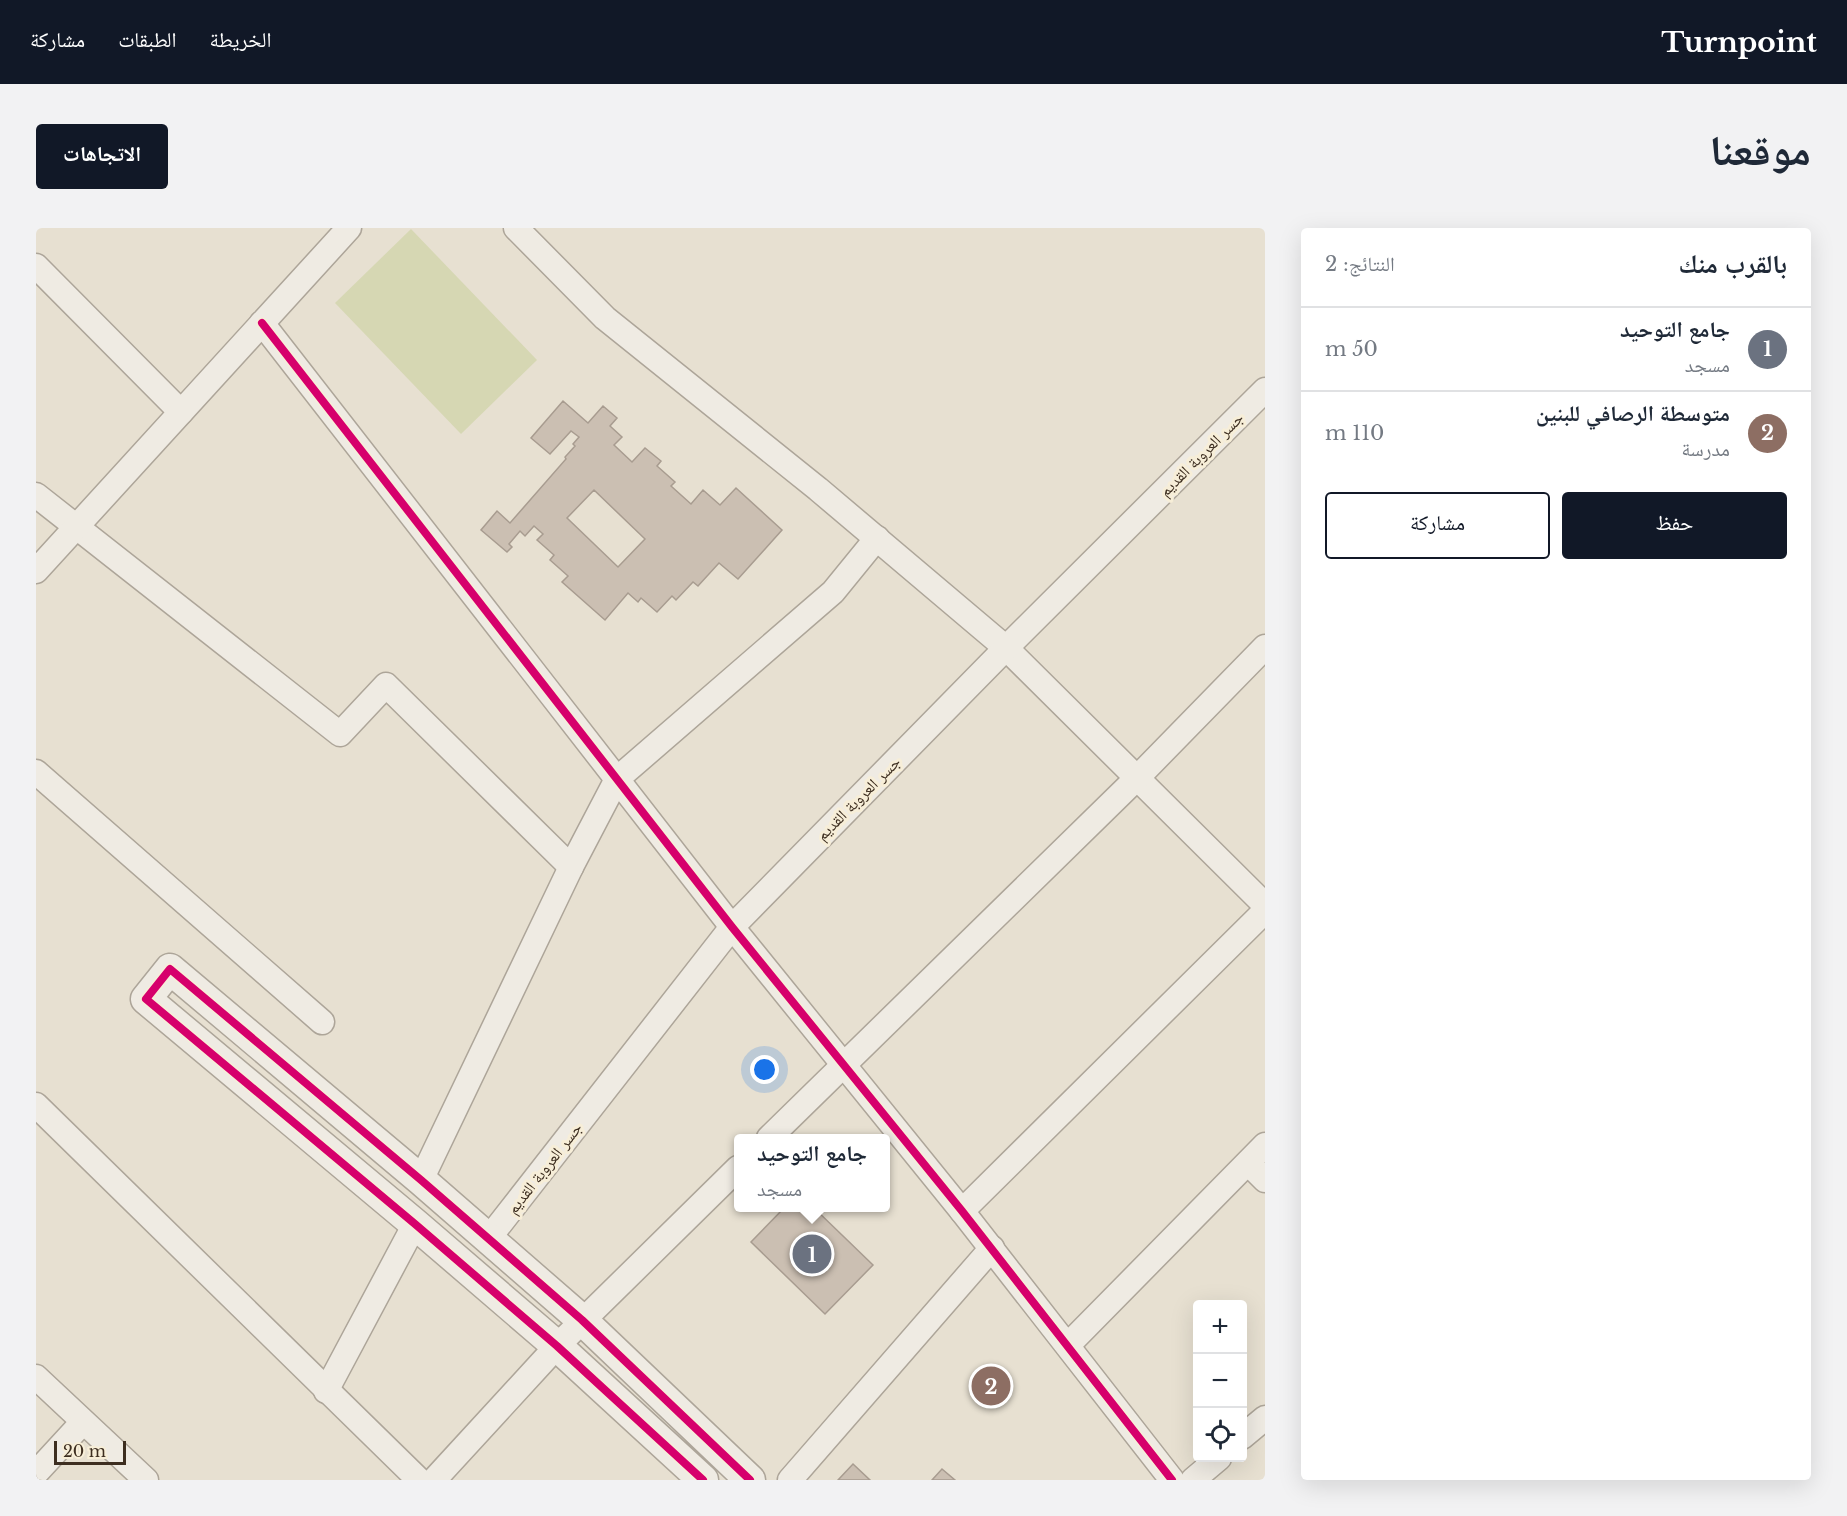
<!DOCTYPE html>
<html lang="ar">
<meta charset="utf-8">
<style>
:root{--surface:#fff;--page:#f2f2f3;--text:#1f2937;--muted:#747a83;--line:#e0e1e3;--accent:#111827}
body{margin:0;font-family:"Libre Baskerville","Noto Naskh Arabic",serif;background:var(--page);color:var(--text);direction:rtl}
.controls{position:absolute;right:18px;bottom:18px;display:grid;overflow:hidden;border-radius:6px;box-shadow:0 6px 24px #0002}
.controls button{width:54px;height:54px;display:grid;place-items:center;padding:0;border:0;border-bottom:2px solid var(--line);background:var(--surface);color:var(--text);font:30px sans-serif}
.scale{position:absolute;left:18px;bottom:15px;width:72px;box-sizing:border-box;padding-left:6px;border:3px solid #3d2e20;border-top:0;font-size:16px;line-height:21px;white-space:nowrap;color:#3d2e20;-webkit-text-stroke:4px #f7eed8;paint-order:stroke}
.you{position:absolute;left:729px;top:842px;width:21px;height:21px;margin:-15px;border:4px solid #fff;border-radius:50%;background:#1a73e8;box-shadow:0 0 0 9px #1a73e833}
.badge{display:grid;place-items:center;width:39px;height:39px;border-radius:50%;background:var(--accent);color:#fff;font-size:20px;font-weight:700}
.pin{position:absolute;translate:-50% -50%;border:3px solid #fff;box-shadow:0 2px 6px #0006}
.popup{position:absolute;left:698px;top:906px;width:156px;height:78px;box-sizing:border-box;display:grid;place-content:center;border-radius:6px;background:var(--surface);filter:drop-shadow(0 2px 4px #0005);font-size:20px;white-space:nowrap;color:var(--muted)}
.popup b{font-size:22px;color:var(--text)}
.popup::after{content:'';position:absolute;left:50%;top:100%;margin-left:-12px;border:12px solid transparent;border-top-color:var(--surface)}
.list{margin:0;padding:0;list-style:none}
h2{display:flex;justify-content:space-between;align-items:center;height:78px;margin:0;padding:0 24px;font-size:26px}
h2 small{font-size:20px;font-weight:400;color:var(--muted)}
.list li{display:grid;grid-template-columns:39px 1fr auto;gap:18px;align-items:center;box-sizing:border-box;height:84px;padding:0 24px;border-top:2px solid var(--line)}
.list b{display:block;font-size:22px;white-space:nowrap}
.list p{margin:0;font-size:20px;white-space:nowrap;color:var(--muted)}
.list em{font-size:20px;font-style:normal;color:var(--muted)}
.actions{display:flex;gap:12px;padding:18px 24px}
.actions a{flex:1;padding:14px 0;border:2px solid var(--accent);border-radius:6px;text-align:center;font-size:21px;color:var(--accent)}
.actions .main{background:var(--accent);color:#fff}
.icon{flex:none;width:33px;height:33px;fill:none;stroke:currentColor;stroke-width:2;stroke-linecap:round;stroke-linejoin:round}
.map{position:relative;flex:none;width:1229px;height:1252px;overflow:hidden;direction:ltr;border-radius:6px}
header{display:flex;align-items:center;gap:36px;box-sizing:border-box;height:84px;padding:0 30px;background:var(--accent);color:#fff}
header strong{font-size:28px}
nav{display:flex;gap:33px;margin-inline-start:auto;font-size:21px}
.intro{display:flex;align-items:center;justify-content:space-between;box-sizing:border-box;height:144px;padding:0 36px}
h1{margin:0;font-size:42px}
.button{padding:15px 27px;border-radius:6px;background:var(--accent);color:#fff;font-size:21px;font-weight:700}
main{display:flex;gap:36px;padding:0 36px}
aside{flex:1;background:var(--surface);border-radius:6px;box-shadow:0 6px 24px #0002}
.map>svg:first-child{display:block}
.green{fill:#d6d7b3}
.building{fill:#cbbfb2;stroke:#a89c90;stroke-width:1.5;fill-rule:evenodd}
.lines{fill:none;stroke-linecap:round;stroke-linejoin:round}
.minor-casing{stroke:#ada599;stroke-width:27}
.tertiary-casing{stroke:#ada599;stroke-width:33}
.minor{stroke:#efebe3;stroke-width:24}
.tertiary{stroke:#efebe3;stroke-width:30}
.cycleway-casing{stroke:#f7eed8;stroke-width:11}
.cycleway{stroke:#d6006c;stroke-width:8}
.labels{text-anchor:middle;dominant-baseline:central;stroke-width:6;stroke-linejoin:round;paint-order:stroke}
.street-label{font-size:16px;fill:#3d2e20;stroke:#f7eed8}
</style>
<header>
<strong>Turnpoint</strong>
<nav><a>الخريطة</a><a>الطبقات</a><a>مشاركة</a></nav>
</header>
<div class="intro"><h1>موقعنا</h1><a class="button">الاتجاهات</a></div>
<main>
<aside>
<h2>بالقرب منك<small>النتائج: 2</small></h2>
<ul class="list">
<li><span class="badge" style="background:#6b7280">1</span><div><b>جامع التوحيد</b><p>مسجد</p></div><em>50 m</em></li>
<li><span class="badge" style="background:#8d6e63">2</span><div><b>متوسطة الرصافي للبنين</b><p>مدرسة</p></div><em>110 m</em></li>
</ul>
<div class="actions"><a class="main">حفظ</a><a>مشاركة</a></div>
</aside>
<div class="map">
<svg width="1229" height="1252" viewBox="0 0 1229 1252">
<rect width="100%" height="100%" fill="#e7e0d1"/>
<path class="green" d="M375,1L501,132L425,206L299,75Z"/>
<g class="building">
<path d="M527,173L552,195L567,178L581,190L574,198L586,209L578,217L596,234L609,220L625,233L621,238L639,254L635,258L655,276L667,262L684,277L700,260L746,302L702,351L683,335L662,358L657,354L640,372L636,368L621,384L605,370L602,374L592,365L569,392L526,354L532,348L514,332L518,327L501,312L507,306L498,298L489,308L484,303L473,316L476,319L471,324L445,302L461,283L474,295L530,231L529,229L539,218L537,216L543,209L535,203L514,226L495,210ZM558,262L609,311L582,339L531,290Z"/>
<path d="M748,980H778L837,1037L789,1086L715,1014Z"/>
<path d="M817,1236L834,1252H802Z"/>
<path d="M906,1241L919,1252H896Z"/>
</g>
<g class="lines">
<g class="minor-casing">
<g id="minor">
<path d="M480,0L569,90L782,261L970,420L1229,677"/>
<path d="M0,38L145,184"/>
<path d="M226,95L696,699L926,983L1136,1252"/>
<path d="M0,267L304,506L350,457L535,639"/>
<path d="M0,343L313,0"/>
<path d="M0,544L286,794"/>
<path d="M0,877L383,1252"/>
<path d="M733,910L1101,550L1229,419"/>
<path d="M1212,935L1229,952"/>
<path d="M385,952L535,639L581,551L797,364L841,310"/>
<path d="M926,983L1229,683"/>
<path d="M453,1010L696,699L970,420L1229,162"/>
<path d="M1032,1117L1229,917"/>
<path d="M0,1149L110,1252"/>
<path d="M290,1163L379,996"/>
<path d="M1206,1209L1229,1190"/>
<path d="M0,1245L47,1194"/>
<path d="M398,1252L521,1118L702,940"/>
<path d="M754,1252L956,1020"/>
<path d="M1157,1252L1183,1230"/>
</g>
</g>
<g class="tertiary-casing">
<path id="tertiary" d="M667,1252L521,1118L379,996L110,771L134,741L385,952L546,1092L714,1252"/>
</g>
<use href="#minor" class="minor"/>
<use href="#tertiary" class="tertiary"/>
<g class="cycleway-casing">
<g id="cycleway">
<path d="M226,95L696,699L926,983L1136,1252"/>
<path d="M667,1252L521,1118L379,996L110,771L134,741L385,952L546,1092L714,1252"/>
</g>
</g>
<use href="#cycleway" class="cycleway"/>
</g>
<g class="labels">
<g class="street-label">
<text transform="translate(1165 226) rotate(-45)">جسر العروبة القديم</text>
<text transform="translate(822 570) rotate(-45)">جسر العروبة القديم</text>
<text transform="translate(508 940) rotate(-52)">جسر العروبة القديم</text>
</g>
</g>
</svg>
<div class="controls">
<button>+</button>
<button>−</button>
<button><svg class="icon" aria-label="locate" viewBox="0 0 24 24"><circle cx="12" cy="12" r="6"/><path d="M12 2v4M12 18v4M2 12h4M18 12h4"/></svg></button>
</div>
<div class="scale">20 m</div>
<div class="you"></div>
<div class="pin badge" style="left:776px;top:1026px;background:#6b7280">1</div>
<div class="popup"><b>جامع التوحيد</b>مسجد</div>
<div class="pin badge" style="left:955px;top:1158px;background:#8d6e63">2</div>
</div>
</main>
